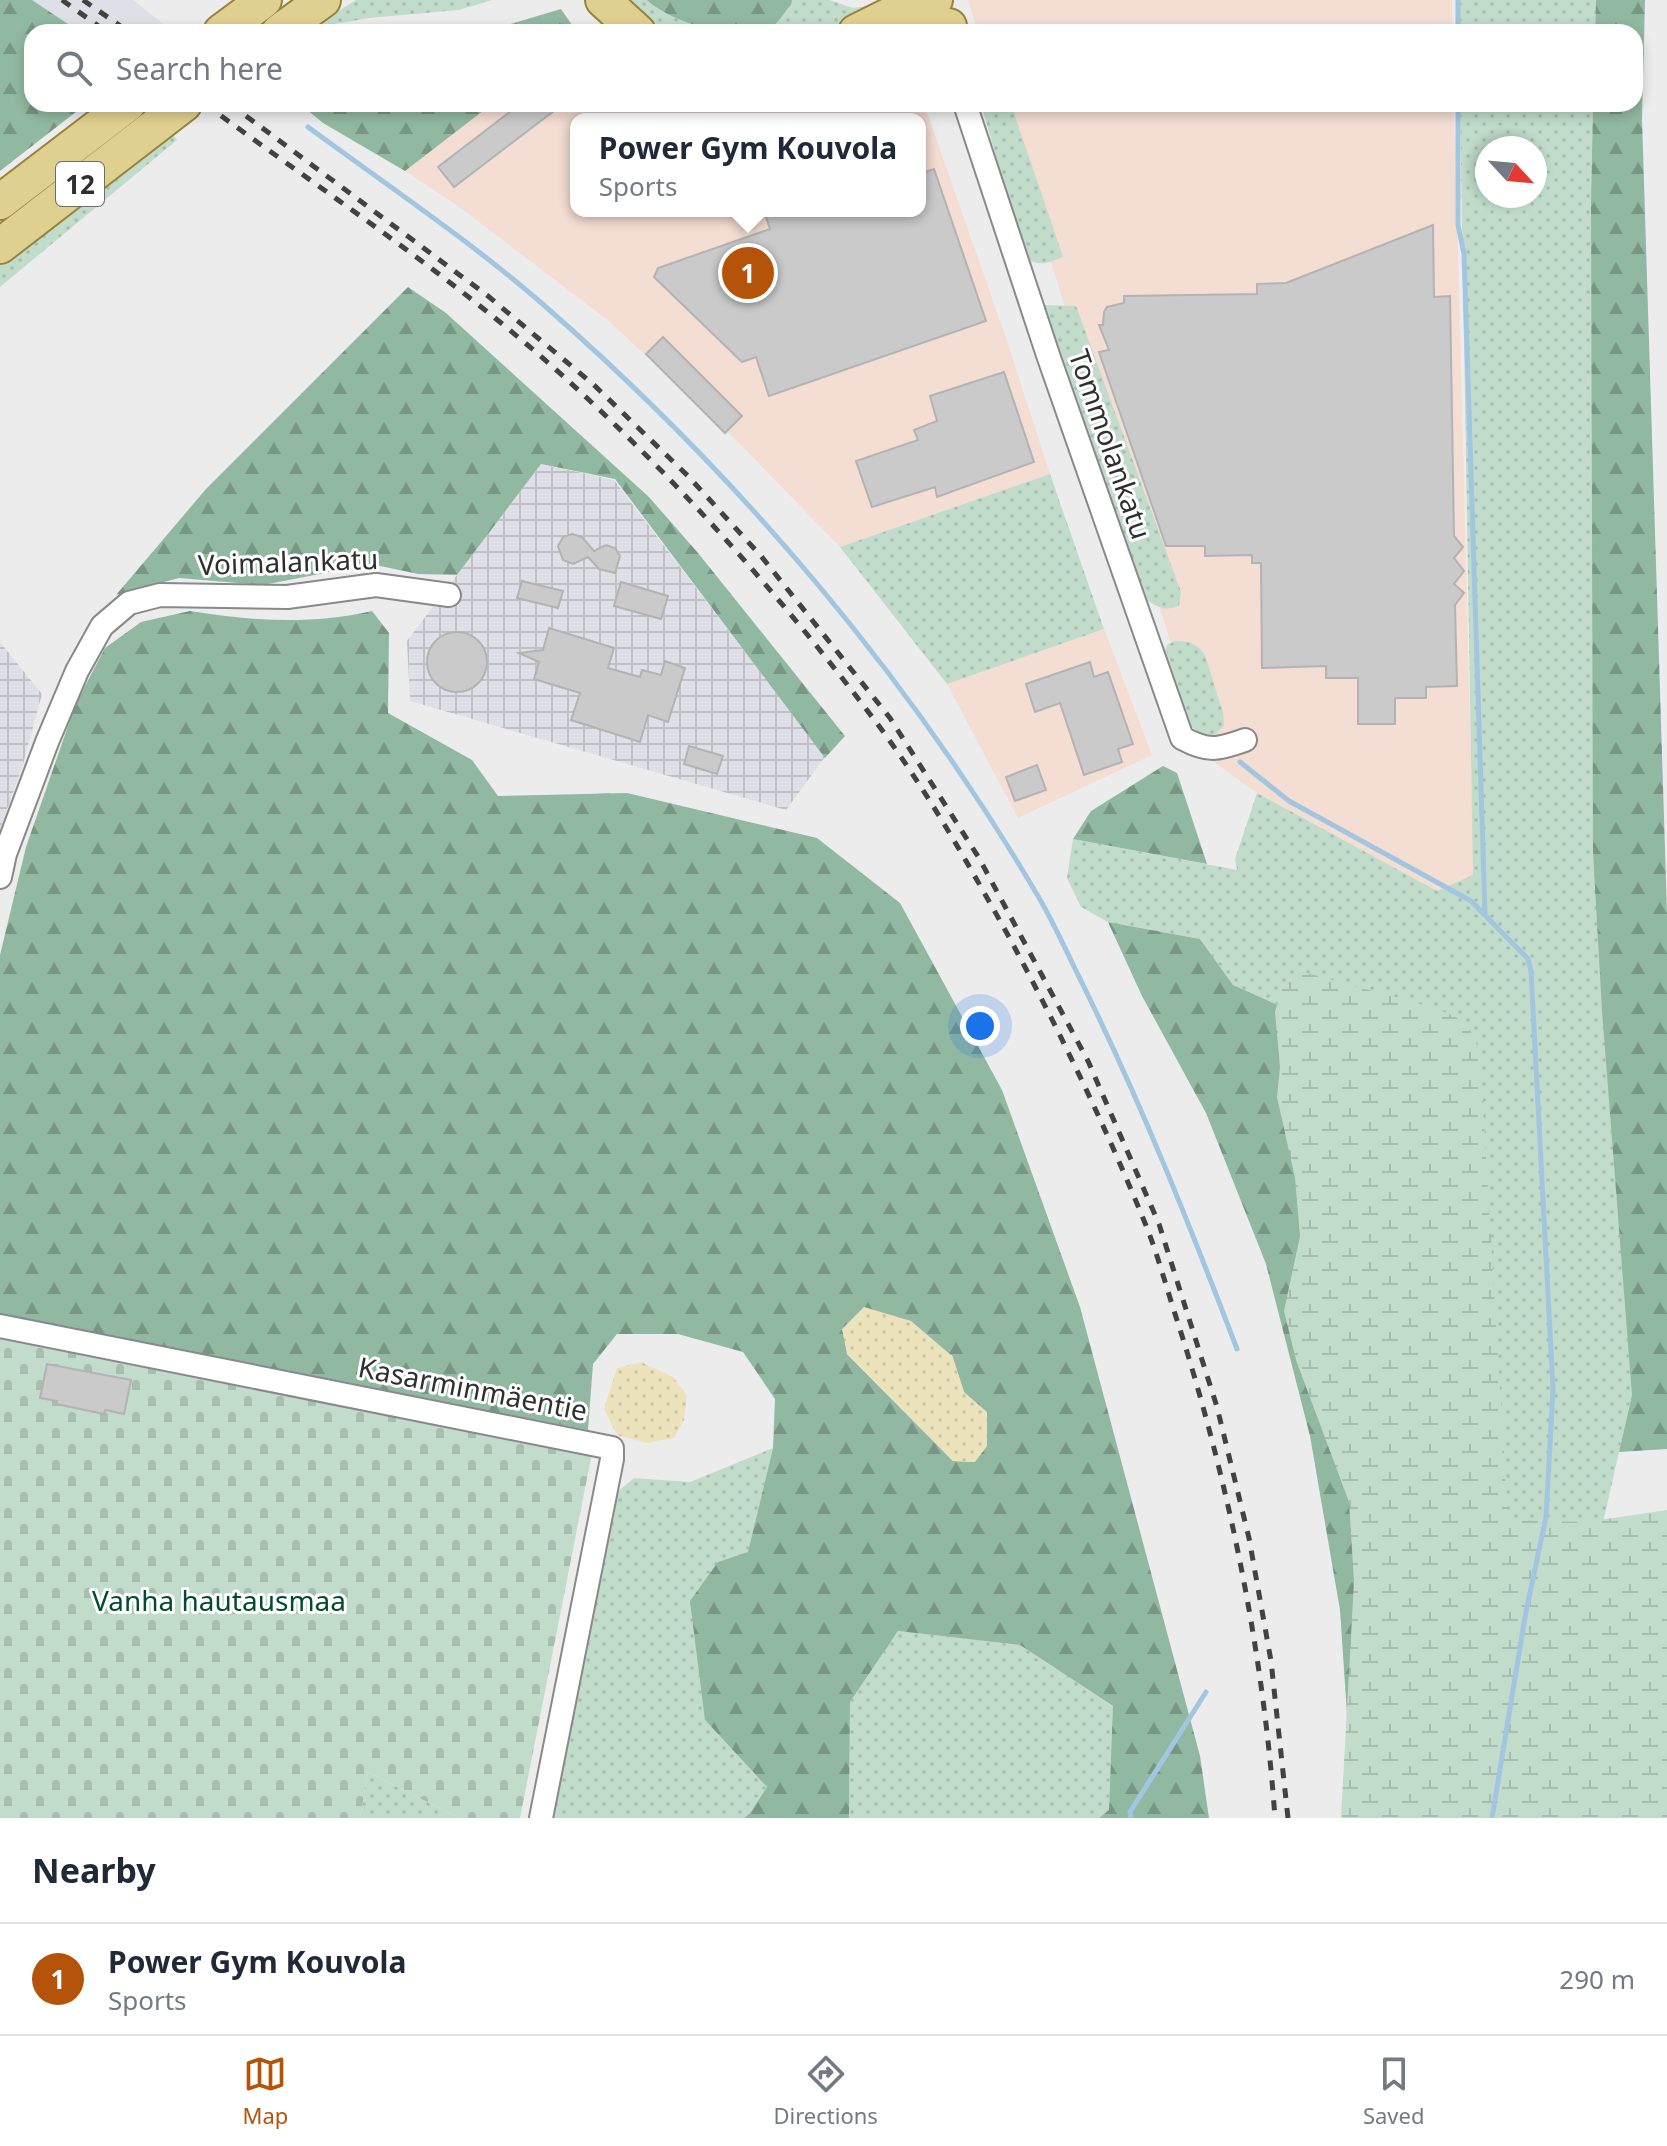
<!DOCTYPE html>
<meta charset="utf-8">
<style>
:root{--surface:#fff;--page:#f2f2f3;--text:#1f2937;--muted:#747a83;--line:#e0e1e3;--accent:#b45309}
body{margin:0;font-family:"Noto Sans",sans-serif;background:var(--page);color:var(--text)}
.compass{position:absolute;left:1475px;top:136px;width:72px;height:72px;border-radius:50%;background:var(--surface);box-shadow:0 4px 12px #0003;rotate:116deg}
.you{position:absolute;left:980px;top:1026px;width:28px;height:28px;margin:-20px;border:6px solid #fff;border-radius:50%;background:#1a73e8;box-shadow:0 0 0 12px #1a73e833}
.badge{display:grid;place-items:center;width:52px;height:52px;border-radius:50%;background:var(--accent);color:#fff;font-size:26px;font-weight:700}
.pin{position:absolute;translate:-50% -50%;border:4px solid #fff;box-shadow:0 2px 8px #0006}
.popup{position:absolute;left:570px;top:113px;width:356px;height:104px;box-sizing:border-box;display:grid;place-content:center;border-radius:16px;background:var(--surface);filter:drop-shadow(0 2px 6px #0005);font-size:26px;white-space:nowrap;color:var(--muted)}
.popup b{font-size:30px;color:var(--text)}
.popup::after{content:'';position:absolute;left:50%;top:100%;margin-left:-16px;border:16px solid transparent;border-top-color:var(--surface)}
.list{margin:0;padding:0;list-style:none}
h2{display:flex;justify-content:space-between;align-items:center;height:104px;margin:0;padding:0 32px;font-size:34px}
h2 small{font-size:26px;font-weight:400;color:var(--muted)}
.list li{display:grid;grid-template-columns:52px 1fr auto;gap:24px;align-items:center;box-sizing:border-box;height:112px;padding:0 32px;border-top:2px solid var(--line)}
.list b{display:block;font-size:30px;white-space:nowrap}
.list p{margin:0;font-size:26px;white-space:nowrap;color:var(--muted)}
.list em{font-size:26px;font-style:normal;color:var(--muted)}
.icon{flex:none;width:44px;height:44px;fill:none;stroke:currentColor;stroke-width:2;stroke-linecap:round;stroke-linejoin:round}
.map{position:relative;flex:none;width:1667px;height:1818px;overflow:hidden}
.search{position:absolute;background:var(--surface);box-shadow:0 4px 12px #0003;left:24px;right:24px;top:24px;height:88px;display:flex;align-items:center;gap:20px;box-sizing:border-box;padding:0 28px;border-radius:24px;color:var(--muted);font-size:30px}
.sheet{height:216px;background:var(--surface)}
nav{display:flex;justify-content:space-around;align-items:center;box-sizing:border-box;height:112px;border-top:2px solid var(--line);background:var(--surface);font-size:22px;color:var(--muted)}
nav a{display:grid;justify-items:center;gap:4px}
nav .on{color:var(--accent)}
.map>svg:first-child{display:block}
.commercial{fill:#f4ddd2;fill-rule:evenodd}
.industrial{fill:url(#industrial-grid)}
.built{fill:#dfdfe7}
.grass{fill:url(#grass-dots);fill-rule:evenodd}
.forest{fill:url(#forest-firs);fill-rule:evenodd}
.wetland{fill:url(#wetland-marsh)}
.sand{fill:url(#sand-dots)}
.cemetery{fill:url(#cemetery-stones)}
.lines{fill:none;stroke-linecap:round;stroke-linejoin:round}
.stream{stroke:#a2c5e0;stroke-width:5}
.building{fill:#cacacb;stroke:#b3b3b4;stroke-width:2}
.minor-casing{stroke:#89898a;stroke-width:26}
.primary-casing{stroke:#95833e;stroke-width:38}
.minor{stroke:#fff;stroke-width:22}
.primary{stroke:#e0d090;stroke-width:34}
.rail{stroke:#424242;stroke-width:5;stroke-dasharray:10 10;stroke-linecap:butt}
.labels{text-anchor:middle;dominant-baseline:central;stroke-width:6;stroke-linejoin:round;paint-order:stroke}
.shield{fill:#fff;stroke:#6d6d6d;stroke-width:2}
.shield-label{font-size:26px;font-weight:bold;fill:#2f2f2f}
.street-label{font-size:28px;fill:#2f2f2f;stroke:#fff}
.park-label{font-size:28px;fill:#014c2e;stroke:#fff}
</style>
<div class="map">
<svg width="1667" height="1818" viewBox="0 0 1667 1818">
<defs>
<pattern id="industrial-grid" width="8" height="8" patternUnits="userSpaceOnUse" patternTransform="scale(2)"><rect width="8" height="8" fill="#dfdfe7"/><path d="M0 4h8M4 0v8" fill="none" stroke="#c0c0c6"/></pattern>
<pattern id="grass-dots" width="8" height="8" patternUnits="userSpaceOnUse" patternTransform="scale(2)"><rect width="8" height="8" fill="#c1dccb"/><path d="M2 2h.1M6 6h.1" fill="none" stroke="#a6bdaf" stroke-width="1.8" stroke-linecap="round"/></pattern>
<pattern id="forest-firs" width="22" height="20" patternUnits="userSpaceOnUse" patternTransform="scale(2)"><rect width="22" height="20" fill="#91b8a0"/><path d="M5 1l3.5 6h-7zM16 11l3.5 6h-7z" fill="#779683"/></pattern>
<pattern id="wetland-marsh" width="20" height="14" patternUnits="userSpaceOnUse" patternTransform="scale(2)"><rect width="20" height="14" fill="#c1dccb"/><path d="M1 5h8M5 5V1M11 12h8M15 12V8" fill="none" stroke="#a6bdaf"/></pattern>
<pattern id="sand-dots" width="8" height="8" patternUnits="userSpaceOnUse" patternTransform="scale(2)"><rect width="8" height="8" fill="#ece3bd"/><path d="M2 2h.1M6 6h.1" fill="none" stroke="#cbc3a3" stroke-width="1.8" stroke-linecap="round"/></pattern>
<pattern id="cemetery-stones" width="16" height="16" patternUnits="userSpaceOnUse" patternTransform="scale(2)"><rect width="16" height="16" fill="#c1dccb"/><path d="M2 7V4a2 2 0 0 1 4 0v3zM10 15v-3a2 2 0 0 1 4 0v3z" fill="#a6bdaf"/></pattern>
</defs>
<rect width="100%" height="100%" fill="#ececed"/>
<g class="commercial">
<path d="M968,0H1452V32H978Z"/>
<path d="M492,104H924L1005,335L1050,474L840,547L739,443L609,321L458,206L405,171ZM576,119H920V211H576Z"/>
<path d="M1001,104H1454L1474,875L1437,891L1257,793L1207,757Z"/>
<path d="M1104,629L1152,755L1018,818L947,684Z"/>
</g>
<g class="industrial">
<path d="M541,464L614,480L825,757L786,810L410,701L407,641Z"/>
<path d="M0,642L42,694L22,768L0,829Z"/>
</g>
<path class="built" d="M32,0H133L170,29L167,32H80Z"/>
<g class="grass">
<path d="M356,0H492L459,10L369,18L334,24L316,32H305Z"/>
<path d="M625,0H829L853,8L882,4L854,19L812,32H666Z"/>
<path d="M1460,0H1596L1595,32H1459Z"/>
<path d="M981,104H1011L1063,257C1048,263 1039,267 1025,258Z"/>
<path d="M1460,104H1593L1591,202L1632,1395L1536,1818L1288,1009L1233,985L1200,939L1108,922L1081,907L1067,878L1073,839L1237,870L1235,859L1257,793L1437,891L1473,875ZM1487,148H1535V196H1487Z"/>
<path d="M171,132L177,140L0,287V263Z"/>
<path d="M1044,305L1076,306L1181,592L1179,606C1165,611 1158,608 1146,599Z"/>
<path d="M1050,474L1104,629L947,684L840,547Z"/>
<path d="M1175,641C1188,641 1197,643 1205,655L1223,713L1224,725L1217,733L1209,737L1197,731L1187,723L1165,651L1167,645Z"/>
<path d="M773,1448L748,1553L718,1562L705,1720L767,1787L750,1813L744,1818H551L615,1494L634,1478L690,1482Z"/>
<path d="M898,1631L1020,1645L1114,1707L1109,1810L1099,1818H849L850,1702Z"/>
<path d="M368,1772L459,1818H360Z"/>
</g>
<g class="forest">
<path d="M0,0H32L80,32H32V104H86L0,171Z"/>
<path d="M647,0H792L791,5C785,11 778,24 770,28C740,44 670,22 647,0Z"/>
<path d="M1596,0H1645L1642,119L1667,913V1449L1619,1452L1632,1395L1602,1011L1593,851L1591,202L1593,104H1635V32H1595Z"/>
<path d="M561,9L577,32H484Z"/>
<path d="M300,104H492L405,171L323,123Z"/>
<path d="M408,287L446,313L649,497L698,553L845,736L825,758L615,479L541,464L457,575L418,574L371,564L263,585L179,578L116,595L206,489Z"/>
<path d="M190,611C253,621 310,625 372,611L389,633L388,713L472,760L498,796L627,793L817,838L900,903L1002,1090L1080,1307L1200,1756L1209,1818H1099L1109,1810L1113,1706L1020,1645L898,1631L850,1702L849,1818H744L750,1813L767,1787L705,1720L690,1601L718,1562L748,1552L773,1448L775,1399L743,1352L678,1334H617L593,1364L588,1430L0,1318V955L26,847L76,703L105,648L141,622ZM847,1354L952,1355L964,1392L975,1462L953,1461Z"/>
<path d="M1163,766L1177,773L1207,864L1073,839L1091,811Z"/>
<path d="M1108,922L1200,939L1233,985L1287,1009L1492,1551L1354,1818L1340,1610L1310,1436L1266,1264L1206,1113L1142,996Z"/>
</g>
<path class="wetland" d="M1307,973L1438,1009L1464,1021L1475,1038L1480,1058L1508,1520L1586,1522L1667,1510V1818H1341L1354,1581L1349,1502L1296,1360L1284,1311L1300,1236L1295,1178L1277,1097L1280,1067L1275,1012L1282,987L1291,976Z"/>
<g class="sand">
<path d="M864,1307L911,1321L952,1356L964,1392L987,1412V1446L975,1462L953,1461L847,1354L842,1329Z"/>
<path d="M641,1362L673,1377L687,1395L684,1420L674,1438L647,1443L617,1435L604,1409L617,1368Z"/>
</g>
<path class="cemetery" d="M0,1334L592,1453L520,1818H459L368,1772L360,1818H0Z"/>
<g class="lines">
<g class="stream">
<path d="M1458,32V0"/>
<path d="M1458,104V225L1464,254L1485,913"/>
<path d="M308,127C388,186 472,242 546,307C739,476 908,675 1038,896C1055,925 1069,957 1084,987C1142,1105 1190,1226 1237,1349"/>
<path d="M1240,762L1289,801L1471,901L1528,959L1531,971L1553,1389L1546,1517L1525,1617L1492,1818"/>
<path d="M1131,1818L1130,1812L1206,1692"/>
</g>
</g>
<g class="building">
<path d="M520,104H563L454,187L438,167Z"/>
<path d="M934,169L986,321L769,396L756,357L742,362L654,277L658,268L770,229L764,211H920V174Z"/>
<path d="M1433,225L1434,297L1450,296L1454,536L1463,547L1454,558L1464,571L1454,584L1464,593L1455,605L1457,686L1426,687V698H1395V724H1358V678H1326V666L1262,668L1261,563H1252V555L1205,556V546H1166L1099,352L1109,350L1099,325H1103L1104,312L1107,307L1124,303V296L1257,294V284L1286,283Z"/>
<path d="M663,337L742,416L725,433L646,354Z"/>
<path d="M1004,372L1034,462L937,497L935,487L872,507L856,461L918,440L914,430L937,421L930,396Z"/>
<path d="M572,534L582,537L594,551L606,545L615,548L620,556L615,573L599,569L588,557L573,564L563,560L558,546L563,537Z"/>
<path d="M522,581L563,591L558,608L517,598Z"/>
<path d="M621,582L668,596L661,619L614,606Z"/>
<path d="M549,628L614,648L608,668L640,677L642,670L661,675L665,661L685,668L668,722L648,715L640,742L571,720L580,693L534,679L539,662L519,653L543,650Z"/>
<circle cx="457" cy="662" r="30"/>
<path d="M1090,662L1094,677L1108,672L1133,744L1118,749L1122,762L1084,775L1060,703L1035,712L1026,684Z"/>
<path d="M689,746L723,756L717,774L684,764Z"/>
<path d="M1037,765L1046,790L1015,801L1006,777Z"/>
<path d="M47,1364L131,1380L124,1414L105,1410L104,1414L56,1404L57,1401L40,1398Z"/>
</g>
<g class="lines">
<g class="minor-casing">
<g id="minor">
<path d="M965,104L1048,355L1182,738C1208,752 1217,750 1245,740"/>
<path d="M0,877L5,854L47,742L77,671L102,626L129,603L160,595L287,597L376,585L449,595"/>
<path d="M0,1326L612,1448V1459L541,1818"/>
</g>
</g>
<g class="primary-casing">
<g id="primary">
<path d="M603,0L638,32"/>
<path d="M221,32L264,0"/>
<path d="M279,32L323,0"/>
<path d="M856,32L896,12L935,0"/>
<path d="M927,32L949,26"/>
<path d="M0,202L128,104"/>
<path d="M0,246L184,104"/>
</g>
</g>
<use href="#minor" class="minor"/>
<use href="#primary" class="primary"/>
<g class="rail">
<path d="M62,0L107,32"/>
<path d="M83,0L129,32"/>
<path d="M205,104C335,200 472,289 589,400C694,498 789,607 876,722C926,789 969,865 1009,937C1059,1030 1105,1125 1145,1223C1158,1255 1167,1290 1178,1323C1229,1483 1263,1650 1275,1818"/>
<path d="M230,104L488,296L594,385L688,476L761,556L890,718L979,858L1088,1061L1159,1224L1217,1407L1249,1538L1271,1661L1288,1818"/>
</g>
</g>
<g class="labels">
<rect class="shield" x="56" y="162" width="48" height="44" rx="6"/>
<g class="shield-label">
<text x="80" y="184">12</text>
</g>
<g class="street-label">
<text transform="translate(1111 444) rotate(71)">Tommolankatu</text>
<text transform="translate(288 561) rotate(-2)">Voimalankatu</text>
<text transform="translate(473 1388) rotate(11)">Kasarminmäentie</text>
</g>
<g class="park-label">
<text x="219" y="1600">Vanha hautausmaa</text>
</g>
</g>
</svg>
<svg class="compass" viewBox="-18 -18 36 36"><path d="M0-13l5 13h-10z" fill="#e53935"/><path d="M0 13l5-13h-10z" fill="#747a83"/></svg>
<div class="you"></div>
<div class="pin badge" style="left:748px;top:273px">1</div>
<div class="popup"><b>Power Gym Kouvola</b>Sports</div>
<div class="search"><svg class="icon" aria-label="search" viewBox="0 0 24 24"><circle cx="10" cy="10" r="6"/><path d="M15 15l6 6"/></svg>Search here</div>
</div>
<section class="sheet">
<h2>Nearby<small></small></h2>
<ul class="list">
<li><span class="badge">1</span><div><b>Power Gym Kouvola</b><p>Sports</p></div><em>290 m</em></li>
</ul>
</section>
<nav>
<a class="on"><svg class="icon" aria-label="map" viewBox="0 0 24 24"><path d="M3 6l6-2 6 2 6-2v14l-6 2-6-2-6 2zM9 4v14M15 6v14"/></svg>Map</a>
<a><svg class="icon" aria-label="directions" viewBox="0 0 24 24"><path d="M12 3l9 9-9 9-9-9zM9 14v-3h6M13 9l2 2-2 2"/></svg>Directions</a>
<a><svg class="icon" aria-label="saved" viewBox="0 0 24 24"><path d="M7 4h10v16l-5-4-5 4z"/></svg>Saved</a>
</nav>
